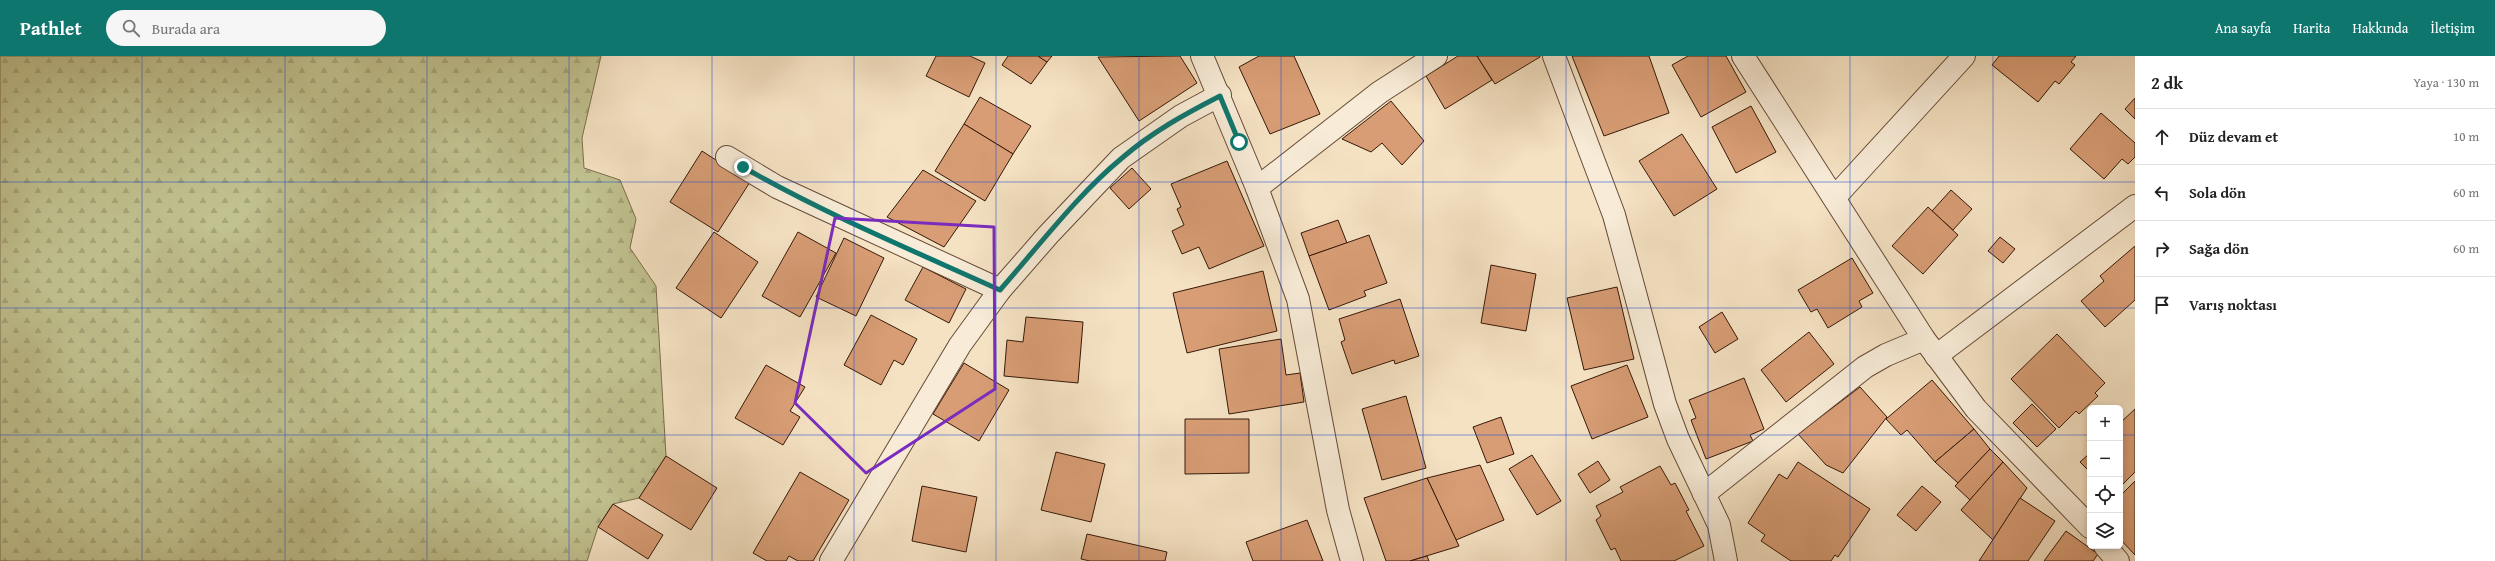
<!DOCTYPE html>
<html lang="tr">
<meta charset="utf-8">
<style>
:root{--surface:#fff;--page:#f6f6f6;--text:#222;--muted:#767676;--line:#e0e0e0;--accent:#0f766e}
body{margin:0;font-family:"Gentium Book Plus",serif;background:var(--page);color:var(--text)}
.controls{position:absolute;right:12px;bottom:12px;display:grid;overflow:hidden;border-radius:6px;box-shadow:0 2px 6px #0003}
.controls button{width:36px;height:36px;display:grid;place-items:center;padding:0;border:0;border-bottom:1px solid var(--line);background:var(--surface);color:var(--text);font:20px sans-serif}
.stop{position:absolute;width:12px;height:12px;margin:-9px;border:3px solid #0f766e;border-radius:50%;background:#fff}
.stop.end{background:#0f766e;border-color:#fff;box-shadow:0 1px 4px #0008}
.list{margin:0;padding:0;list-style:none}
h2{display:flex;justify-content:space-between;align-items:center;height:52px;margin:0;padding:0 16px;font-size:17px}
h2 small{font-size:13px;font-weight:400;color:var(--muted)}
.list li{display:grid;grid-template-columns:26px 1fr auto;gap:12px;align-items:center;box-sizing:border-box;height:56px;padding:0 16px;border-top:1px solid var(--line)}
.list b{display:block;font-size:15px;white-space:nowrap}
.list em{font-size:13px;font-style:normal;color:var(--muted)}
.icon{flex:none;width:22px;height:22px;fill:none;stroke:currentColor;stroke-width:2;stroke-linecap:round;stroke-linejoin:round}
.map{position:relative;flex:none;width:2135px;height:505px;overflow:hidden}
header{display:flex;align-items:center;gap:24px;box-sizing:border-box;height:56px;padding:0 20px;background:var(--accent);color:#fff}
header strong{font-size:19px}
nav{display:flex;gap:22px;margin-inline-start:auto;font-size:14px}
.search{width:280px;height:36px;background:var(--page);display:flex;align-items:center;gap:10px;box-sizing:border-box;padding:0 14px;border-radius:22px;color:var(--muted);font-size:15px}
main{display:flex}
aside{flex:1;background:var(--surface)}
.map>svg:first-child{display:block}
.forest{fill:url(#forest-firs);stroke:#7c6d4c}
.building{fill:#d89d75;stroke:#361808}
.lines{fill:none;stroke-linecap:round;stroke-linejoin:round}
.minor-casing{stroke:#664a37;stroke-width:24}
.minor{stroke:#f8ecd8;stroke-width:22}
.route{stroke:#0f766e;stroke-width:5}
.marked{fill:none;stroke:#7b2cbf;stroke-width:3;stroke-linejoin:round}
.grid{fill:none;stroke:#1d4ed8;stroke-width:1;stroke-opacity:0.55}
</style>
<header>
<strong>Pathlet</strong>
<div class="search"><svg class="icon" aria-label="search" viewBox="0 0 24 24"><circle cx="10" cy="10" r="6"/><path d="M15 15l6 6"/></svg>Burada ara</div>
<nav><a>Ana sayfa</a><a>Harita</a><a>Hakkında</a><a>İletişim</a></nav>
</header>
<main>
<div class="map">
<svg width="2135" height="505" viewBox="0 0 2135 505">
<defs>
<pattern id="forest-firs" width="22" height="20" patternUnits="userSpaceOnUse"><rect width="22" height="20" fill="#c1c290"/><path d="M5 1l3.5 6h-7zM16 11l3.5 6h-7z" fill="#a6a67b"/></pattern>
</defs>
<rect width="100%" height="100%" fill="#f5e2c3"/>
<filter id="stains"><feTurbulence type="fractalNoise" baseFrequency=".005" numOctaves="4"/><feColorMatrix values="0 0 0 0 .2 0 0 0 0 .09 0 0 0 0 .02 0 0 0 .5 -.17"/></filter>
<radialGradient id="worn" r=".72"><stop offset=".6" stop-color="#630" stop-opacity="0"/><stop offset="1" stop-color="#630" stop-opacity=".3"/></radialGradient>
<path class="forest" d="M0,0H601L582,82L584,112L620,124L636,163L630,192L656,230L666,400L639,442L613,448L598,471L587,505H0Z"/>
<g class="building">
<path d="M936,0H970L985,7L969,41L926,20Z"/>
<path d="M1008,0H1038L1047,6L1031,28L1002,9Z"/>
<path d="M1038,0H1052L1047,6Z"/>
<path d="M1180,0L1197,27L1139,65L1098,1Z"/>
<path d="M1259,0H1294L1320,58L1270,78L1239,11Z"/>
<path d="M1458,0H1477L1492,24L1445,53L1426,20Z"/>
<path d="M1477,0H1540V1L1495,28Z"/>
<path d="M1572,0H1649L1669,57L1604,80Z"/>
<path d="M1688,0H1726L1746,36L1701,61L1672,9Z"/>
<path d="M1999,0H2076L2071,6L2075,9L2059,28L2055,25L2038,46L1992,9Z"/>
<path d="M980,41L1031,70L1013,98L964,68Z"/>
<path d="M2135,42V63L2125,53Z"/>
<path d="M1391,45L1424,85L1402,109L1382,87L1371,96L1342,83Z"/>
<path d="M1751,50L1776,96L1736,117L1712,71Z"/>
<path d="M2101,57L2135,87V101L2128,108L2122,103L2104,123L2070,93Z"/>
<path d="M964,68L1013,98L985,145L935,115Z"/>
<path d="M1682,78L1717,133L1674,160L1639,105Z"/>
<path d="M702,95L750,126L718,176L670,146Z"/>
<path d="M1227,105L1264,190L1209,213L1199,191L1182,198L1172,175L1184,169L1177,153L1181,151L1171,128Z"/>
<path d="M1132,112L1151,133L1129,153L1110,132Z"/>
<path d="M923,114L976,145L944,191L887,161Z"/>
<path d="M1951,134L1972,153L1953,174L1932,155Z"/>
<path d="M1928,151L1958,179L1923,218L1892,190Z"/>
<path d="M1338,164L1347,187L1309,200L1301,177Z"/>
<path d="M714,176L758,206L721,262L676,232Z"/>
<path d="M798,176L836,197L800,261L762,240Z"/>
<path d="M1369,179L1387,227L1364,235L1366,240L1329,254L1309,200Z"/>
<path d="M2000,181L2015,193L2003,207L1988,195Z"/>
<path d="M844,182L884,202L856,260L816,241Z"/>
<path d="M2135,190V244L2105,271L2081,245L2104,225L2100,220Z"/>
<path d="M1852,202L1873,237L1859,245L1862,251L1828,272L1817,253L1811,256L1798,234Z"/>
<path d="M1491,209L1536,218L1526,275L1481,267Z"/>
<path d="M923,211L966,233L949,267L905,244Z"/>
<path d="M1263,215L1277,275L1187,297L1173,237Z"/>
<path d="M1617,231L1634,303L1584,314L1567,242Z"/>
<path d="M1400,243L1419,300L1395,308L1394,304L1352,318L1341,286L1345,284L1339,263Z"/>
<path d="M1722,256L1738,283L1715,297L1699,271Z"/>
<path d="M871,259L917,283L903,309L894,304L881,329L844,309Z"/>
<path d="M1026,261L1083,266L1078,327L1004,320L1007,284L1023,286Z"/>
<path d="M1809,276L1834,308L1786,346L1761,314Z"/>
<path d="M2057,278L2105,327L2095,337L2098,340L2079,358L2076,355L2059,372L2011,323Z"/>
<path d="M1281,283L1286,319L1300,317L1304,346L1229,358L1219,293Z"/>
<path d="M964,307L1009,334L979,385L933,358Z"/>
<path d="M766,309L805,331L790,355L800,361L783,389L735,362Z"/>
<path d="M1627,309L1648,361L1592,383L1571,330Z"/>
<path d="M1744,322L1764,373L1750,379L1753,385L1706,403L1691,364L1696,362L1689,344Z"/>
<path d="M1932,324L1974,373L1935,406L1907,374L1901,379L1886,363Z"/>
<path d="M1860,331L1887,361L1843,417L1826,409L1798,378Z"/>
<path d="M1406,340L1426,412L1382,424L1362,353Z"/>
<path d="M2032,348L2056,373L2037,391L2013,367Z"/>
<path d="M2135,353V416L2120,431V367Z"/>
<path d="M1501,361L1514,398L1487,407L1473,371Z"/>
<path d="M1185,363H1249V417L1185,418Z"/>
<path d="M1974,373L1990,393L1958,427L1935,406Z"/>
<path d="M1990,393L2003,406L1970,444L1955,430Z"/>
<path d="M1056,396L1105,408L1091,466L1041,454Z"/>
<path d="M2090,397V416L2080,406Z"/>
<path d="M1532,399L1561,445L1537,459L1509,413Z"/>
<path d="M666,400L717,432L691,474L639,442Z"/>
<path d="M1598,405L1610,424L1590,437L1578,418Z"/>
<path d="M1798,406L1870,453L1838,501L1835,499L1831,505H1791L1761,485L1765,479L1748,467L1779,418L1787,423Z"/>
<path d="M2003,406L2027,432L1993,484L1961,454Z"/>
<path d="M1480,409L1504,464L1456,484L1427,422Z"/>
<path d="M1660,410L1671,429L1675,427L1689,454L1686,455L1704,490L1674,505H1621L1615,492L1611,494L1596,464L1601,460L1596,450L1623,436L1620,431Z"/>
<path d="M800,416L849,444L813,505H798L789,500L786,505H767L753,497Z"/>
<path d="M1427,422L1459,490L1410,505H1386L1364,442Z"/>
<path d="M2135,425V499L2120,483V440Z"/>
<path d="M922,430L977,441L966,496L912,485Z"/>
<path d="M1922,430L1941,446L1916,475L1897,459Z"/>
<path d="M2020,442L2055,465L2028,505H1979Z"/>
<path d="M613,448L663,479L648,503L598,471Z"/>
<path d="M1307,464L1323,505H1253L1246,486Z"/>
<path d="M2066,475L2098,498L2093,505H2044Z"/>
<path d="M1087,478L1167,496L1165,505H1090L1081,503Z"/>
<path d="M1427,500L1429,505H1410Z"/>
</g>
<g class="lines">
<g class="minor-casing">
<g id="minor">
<path d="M1202,0L1257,132L1298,243L1338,454L1352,505"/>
<path d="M1554,0L1614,159L1665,348L1678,383L1719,469L1726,505"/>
<path d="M1743,0L1924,283L1976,353L2090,471"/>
<path d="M727,101L777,131L1000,234"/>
<path d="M1257,132L1380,36L1436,0"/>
<path d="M1835,141L1964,0"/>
<path d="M1936,300L2135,150"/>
<path d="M1704,438L1865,311L1886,299L1924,283"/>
<path d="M2105,490L2118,505"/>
<path d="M831,505L960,289L1000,234L1048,179L1121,102L1181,60L1220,39"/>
</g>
</g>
<use href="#minor" class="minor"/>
</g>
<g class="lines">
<path class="route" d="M743,111C825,158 914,195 1000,234C1038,191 1078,138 1122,102C1152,76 1185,58 1220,40L1239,86"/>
</g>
<path class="marked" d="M835,162L994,171L995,333L866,417L795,347Z"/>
<path class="grid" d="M142,0V505M285,0V505M427,0V505M569,0V505M712,0V505M854,0V505M996,0V505M1139,0V505M1281,0V505M1423,0V505M1566,0V505M1708,0V505M1850,0V505M1993,0V505M0,126H2135M0,252H2135M0,379H2090M2120,379H2135"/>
<rect width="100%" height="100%" filter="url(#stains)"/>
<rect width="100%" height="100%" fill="url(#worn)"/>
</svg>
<div class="controls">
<button>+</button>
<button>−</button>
<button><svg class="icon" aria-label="locate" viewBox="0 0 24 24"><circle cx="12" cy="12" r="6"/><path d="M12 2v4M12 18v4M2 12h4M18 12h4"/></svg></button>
<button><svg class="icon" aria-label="layers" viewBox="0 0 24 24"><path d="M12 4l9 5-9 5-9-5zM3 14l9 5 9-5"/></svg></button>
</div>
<div class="stop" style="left:1239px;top:86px"></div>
<div class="stop end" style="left:743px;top:111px"></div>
</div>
<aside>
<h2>2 dk<small>Yaya · 130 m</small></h2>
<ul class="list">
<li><svg class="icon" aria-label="ahead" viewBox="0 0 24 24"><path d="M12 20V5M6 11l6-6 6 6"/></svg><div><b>Düz devam et</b></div><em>10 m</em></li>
<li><svg class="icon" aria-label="left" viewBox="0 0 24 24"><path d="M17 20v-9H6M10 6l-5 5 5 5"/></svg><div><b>Sola dön</b></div><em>60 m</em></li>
<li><svg class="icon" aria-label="right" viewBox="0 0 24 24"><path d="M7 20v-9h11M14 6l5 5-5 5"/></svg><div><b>Sağa dön</b></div><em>60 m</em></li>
<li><svg class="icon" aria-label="arrive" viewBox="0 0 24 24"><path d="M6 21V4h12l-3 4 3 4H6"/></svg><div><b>Varış noktası</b></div></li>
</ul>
</aside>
</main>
